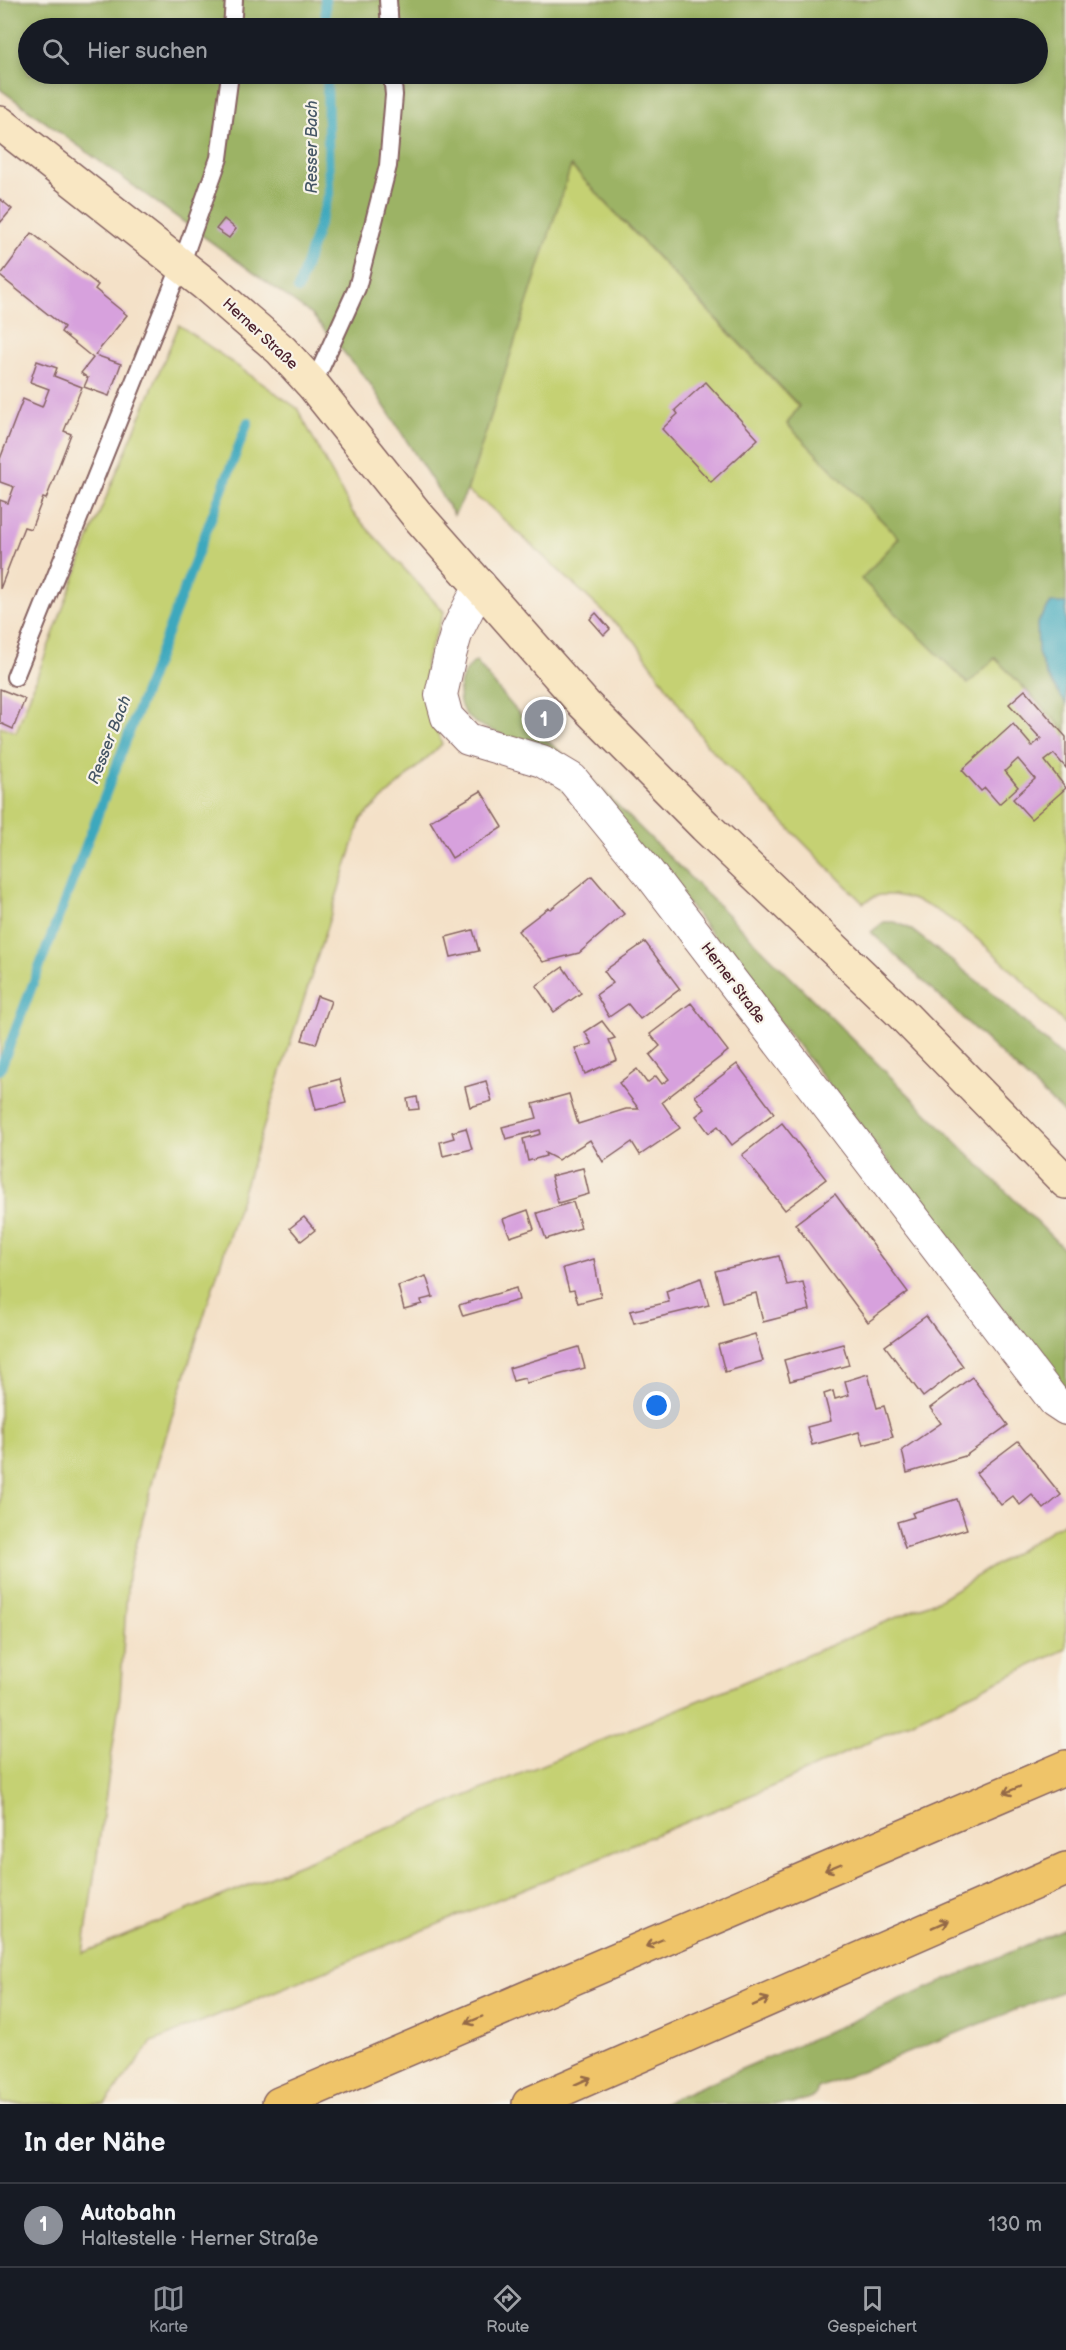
<!DOCTYPE html>
<html lang="de">
<meta charset="utf-8">
<style>
:root{--surface:#171b24;--page:#242831;--text:#f1f3f6;--muted:#9ea1a6;--line:#363941;--accent:#8c9099}
body{margin:0;font-family:"Balsamiq Sans",sans-serif;background:var(--page);color:var(--text)}
.you{position:absolute;left:657px;top:1406px;width:21px;height:21px;margin:-15px;border:4px solid #fff;border-radius:50%;background:#1a73e8;box-shadow:0 0 0 9px #1a73e833}
.badge{display:grid;place-items:center;width:39px;height:39px;border-radius:50%;background:var(--accent);color:#fff;font-size:20px;font-weight:700}
.pin{position:absolute;translate:-50% -50%;border:3px solid #fff;box-shadow:0 2px 6px #0006}
.list{margin:0;padding:0;list-style:none}
h2{display:flex;justify-content:space-between;align-items:center;height:78px;margin:0;padding:0 24px;font-size:26px}
h2 small{font-size:20px;font-weight:400;color:var(--muted)}
.list li{display:grid;grid-template-columns:39px 1fr auto;gap:18px;align-items:center;box-sizing:border-box;height:84px;padding:0 24px;border-top:2px solid var(--line)}
.list b{display:block;font-size:22px;white-space:nowrap}
.list p{margin:0;font-size:20px;white-space:nowrap;color:var(--muted)}
.list em{font-size:20px;font-style:normal;color:var(--muted)}
.icon{flex:none;width:33px;height:33px;fill:none;stroke:currentColor;stroke-width:2;stroke-linecap:round;stroke-linejoin:round}
.map{position:relative;flex:none;width:1066px;height:2104px;overflow:hidden}
.search{position:absolute;background:var(--surface);box-shadow:0 3px 9px #0003;left:18px;right:18px;top:18px;height:66px;display:flex;align-items:center;gap:15px;box-sizing:border-box;padding:0 21px;border-radius:33px;color:var(--muted);font-size:22px}
.sheet{height:162px;background:var(--surface)}
nav{display:flex;justify-content:space-around;align-items:center;box-sizing:border-box;height:84px;border-top:2px solid var(--line);background:var(--surface);font-size:16px;color:var(--muted)}
nav a{display:grid;justify-items:center;gap:3px}
nav .on{color:var(--accent)}
.map>svg:first-child{display:block}
.green{fill:#c5d173;stroke:#88784f;stroke-width:1.5}
.forest{fill:#9cb365;stroke:#736948;stroke-width:1.5;fill-rule:evenodd}
.water{fill:#3da8bd;stroke:#446474;stroke-width:1.5}
.lines{fill:none;stroke-linecap:round;stroke-linejoin:round}
.stream{stroke:#3da8bd;stroke-width:10}
.building{fill:#d7a1dd}
.lane-casing{stroke:#866362;stroke-width:20}
.street-casing{stroke:#866362;stroke-width:34}
.secondary-casing{stroke:#866362;stroke-width:36}
.highway-casing{stroke:#866362;stroke-width:36}
.lane{stroke:#fff;stroke-width:16}
.street{stroke:#fff;stroke-width:32}
.secondary{stroke:#f9e7c3;stroke-width:33}
.highway{stroke:#efc469;stroke-width:33}
.oneway{stroke:#946947}
.labels{text-anchor:middle;dominant-baseline:central;stroke-width:4.5;stroke-linejoin:round;paint-order:stroke}
.street-label{font-size:15px;fill:#4a1f2b;stroke:#f7f3e8}
.water-label{font-size:16px;font-style:italic;fill:#455665;stroke:#f7f3e8}
</style>
<div class="map">
<svg width="1066" height="2104" viewBox="0 0 1066 2104">
<rect width="100%" height="100%" fill="#f7f3e8"/>
<filter id="ink" filterUnits="userSpaceOnUse"><feTurbulence type="fractalNoise" baseFrequency=".0167" numOctaves="2"/><feDisplacementMap in="SourceGraphic" scale="12" xChannelSelector="R" yChannelSelector="G"/><feConvolveMatrix kernelMatrix="1 2 1 2 8 2 1 2 1" color-interpolation-filters="sRGB"/></filter>
<filter id="wash" filterUnits="userSpaceOnUse"><feTurbulence type="fractalNoise" baseFrequency=".008" numOctaves="4" result="noise"/><feDisplacementMap in="SourceGraphic" scale="24" xChannelSelector="R" yChannelSelector="G"/><feGaussianBlur stdDeviation="1.35" result="paint"/><feColorMatrix in="noise" values="0 0 0 0 0 0 0 0 0 0 0 0 0 0 0 0 0 1.4 0 .05"/><feComposite in="paint" operator="in"/></filter>
<g filter="url(#wash)">
<rect width="100%" height="100%" fill="#f4e1c8"/>
<g class="green">
<path d="M570,165L799,407L787,424L899,538L862,579L968,684L995,658L1066,731V1025C1025,985 943,888 880,895C875,896 868,900 863,903L707,745L635,641L489,506L467,491Z"/>
<path d="M179,325L297,408L353,513L444,612L426,661L425,702L442,744L361,819L158,1461L128,1576L120,1697L83,1953L715,1694L940,1599L1066,1521V1649L783,1782L152,2042L105,2104H0V726L16,732L94,526Z"/>
</g>
<g class="forest">
<path d="M0,0H1066V731L995,658L968,684L861,579L899,538L787,424L799,406L571,166L467,491L454,515L369,382L312,315L0,89ZM28,28H1038V74H28Z"/>
<path d="M476,661C506,700 534,734 574,762L1066,1251V1390L689,905L503,735C493,731 481,727 472,720C452,706 457,674 476,661Z"/>
<path d="M884,922H895L909,928L990,991L1066,1060V1115L871,932Z"/>
<path d="M1066,1928V1990L818,2088L815,2096L793,2104H661Z"/>
</g>
<path class="water" d="M1051,603H1066V704L1047,676L1038,653L1037,623Z"/>
<g class="lines">
<g class="stream">
<path d="M325,0L326,28"/>
<path d="M298,289L329,194L327,74"/>
<path d="M0,1070L248,422"/>
</g>
</g>
<g id="blocks">
<g class="building">
<path d="M0,199L12,209L0,223Z"/>
<path d="M224,219L236,229L229,238L216,229Z"/>
<path d="M32,233L98,285L95,289L127,315L95,355L121,364L109,396L84,387L88,378L81,373L93,358L61,332L64,327L0,276Z"/>
<path d="M37,361L57,368L54,376L82,387L64,431L71,434L46,499L43,498L31,529L24,527L0,589V500L8,503L14,487L0,482V459L23,399L42,407L49,389L30,382Z"/>
<path d="M706,382L758,439L711,482L662,429L678,414L675,410Z"/>
<path d="M596,613L610,629L604,635L590,619Z"/>
<path d="M0,689L25,699L13,729L0,723Z"/>
<path d="M1025,690L1066,737V768L1054,754L1045,761L1066,788L1031,819L1013,799L1035,779L1018,759L1005,771L1018,787L999,804L985,788L981,791L962,770L1013,724L1032,746L1041,739L1009,704Z"/>
<path d="M481,791L503,827L452,858L430,821Z"/>
<path d="M592,876L624,914L579,953L543,962L518,931L548,908L551,909Z"/>
<path d="M473,930L479,951L451,957L446,937Z"/>
<path d="M645,942L680,989L640,1019L628,1004L609,1017L596,995L613,983L604,971Z"/>
<path d="M563,967L581,993L554,1012L536,986Z"/>
<path d="M317,996L331,1001L316,1044L302,1040Z"/>
<path d="M691,1003L728,1051L662,1102L680,1128L640,1155L632,1142L603,1162L590,1140L558,1160L545,1153L546,1156L528,1161L523,1139L541,1134L540,1130L506,1139L502,1127L537,1118L533,1104L569,1094L578,1124L626,1109H639L619,1083L637,1069L647,1083L656,1076L662,1084L669,1079L650,1055L660,1046L650,1034Z"/>
<path d="M602,1021L615,1038L609,1040L617,1060L585,1074L575,1048L592,1044L585,1032Z"/>
<path d="M737,1064L774,1113L732,1145L718,1126L709,1133L696,1116L705,1109L695,1096Z"/>
<path d="M340,1079L346,1103L316,1110L310,1087Z"/>
<path d="M486,1081L492,1101L470,1107L465,1087Z"/>
<path d="M417,1097L419,1109L409,1110L407,1099Z"/>
<path d="M782,1123L826,1179L785,1210L742,1155Z"/>
<path d="M466,1128L472,1149L443,1156L440,1142L454,1138L452,1132Z"/>
<path d="M583,1168L589,1194L558,1203L551,1176Z"/>
<path d="M835,1194L908,1292L868,1322L795,1224Z"/>
<path d="M573,1202L581,1228L546,1239L537,1213Z"/>
<path d="M528,1210L534,1229L510,1237L503,1219Z"/>
<path d="M304,1217L315,1230L301,1241L290,1228Z"/>
<path d="M779,1256L787,1285L803,1282L810,1310L763,1322L756,1293L723,1302L715,1271Z"/>
<path d="M594,1259L601,1297L578,1303L574,1290L569,1291L563,1268Z"/>
<path d="M426,1276L433,1297L421,1300L422,1304L404,1309L398,1286Z"/>
<path d="M701,1278L709,1305L634,1323L630,1311L669,1302L666,1291Z"/>
<path d="M516,1288L519,1300L463,1316L459,1305Z"/>
<path d="M926,1316L963,1366L923,1397L885,1346Z"/>
<path d="M755,1334L763,1361L725,1372L718,1345Z"/>
<path d="M843,1344L849,1365L790,1381L784,1360Z"/>
<path d="M579,1347L585,1368L535,1381L526,1383L525,1378L513,1381L509,1368Z"/>
<path d="M868,1374L877,1408L884,1406L893,1437L863,1445L859,1432L812,1445L807,1427L831,1421L824,1394L833,1391L835,1399L849,1395L845,1381Z"/>
<path d="M972,1377L1008,1425L965,1456L907,1473L902,1450L941,1423L930,1408Z"/>
<path d="M1018,1441L1061,1495L1044,1509L1032,1495L1020,1505L1013,1496L1001,1505L976,1473Z"/>
<path d="M957,1499L967,1529L905,1548L897,1522L914,1517L912,1513Z"/>
</g>
</g>
</g>
<g filter="url(#ink)">
<use href="#blocks" fill-opacity="0" stroke="#866362" stroke-width="1.5"/>
<g class="lines">
<g class="lane-casing">
<g id="lane">
<path d="M388,0L390,28"/>
<path d="M232,28L234,0"/>
<path d="M313,385L357,288L388,166L394,95L392,74"/>
<path d="M15,677L181,265L219,158L230,74"/>
</g>
</g>
<g class="street-casing">
<path id="street" d="M480,585L457,631L450,655L441,695L447,717L468,739L542,761L572,779L649,873L1054,1401L1066,1409"/>
</g>
<g class="secondary-casing">
<path id="secondary" d="M0,123L205,284L281,350L313,385L417,515L584,704L705,826L897,1009L1066,1182"/>
</g>
<g class="highway-casing">
<g id="highway">
<path d="M279,2104L1066,1767"/>
<path d="M529,2104L1066,1869"/>
</g>
</g>
<use href="#lane" class="lane"/>
<use href="#street" class="street"/>
<use href="#secondary" class="secondary"/>
<use href="#highway" class="highway"/>
</g>
<defs><path id="oneway-shaft" d="M-6 0H5M1.5-3L5.5 0L1.5 3" fill="none" stroke-width="1.6" stroke-linecap="round" stroke-linejoin="round" transform="scale(1.5)"/></defs>
<g class="oneway">
<use href="#oneway-shaft" transform="translate(1012 1790) rotate(157)"/>
<use href="#oneway-shaft" transform="translate(833 1867) rotate(157)"/>
<use href="#oneway-shaft" transform="translate(940 1924) rotate(-24)"/>
<use href="#oneway-shaft" transform="translate(654 1943) rotate(157)"/>
<use href="#oneway-shaft" transform="translate(761 2002) rotate(-24)"/>
<use href="#oneway-shaft" transform="translate(474 2020) rotate(157)"/>
<use href="#oneway-shaft" transform="translate(583 2081) rotate(-24)"/>
</g>
</g>
<g class="labels">
<g class="street-label">
<text transform="translate(260 334) rotate(43)">Herner Straße</text>
<text transform="translate(733 983) rotate(53)">Herner Straße</text>
</g>
<g class="water-label">
<text transform="translate(312 147) rotate(-90)">Resser Bach</text>
<text transform="translate(110 740) rotate(-69)">Resser Bach</text>
</g>
</g>
</svg>
<div class="you"></div>
<div class="pin badge" style="left:544px;top:719px">1</div>
<div class="search"><svg class="icon" aria-label="search" viewBox="0 0 24 24"><circle cx="10" cy="10" r="6"/><path d="M15 15l6 6"/></svg>Hier suchen</div>
</div>
<section class="sheet">
<h2>In der Nähe<small></small></h2>
<ul class="list">
<li><span class="badge">1</span><div><b>Autobahn</b><p>Haltestelle · Herner Straße</p></div><em>130 m</em></li>
</ul>
</section>
<nav>
<a class="on"><svg class="icon" aria-label="map" viewBox="0 0 24 24"><path d="M3 6l6-2 6 2 6-2v14l-6 2-6-2-6 2zM9 4v14M15 6v14"/></svg>Karte</a>
<a><svg class="icon" aria-label="directions" viewBox="0 0 24 24"><path d="M12 3l9 9-9 9-9-9zM9 14v-3h6M13 9l2 2-2 2"/></svg>Route</a>
<a><svg class="icon" aria-label="saved" viewBox="0 0 24 24"><path d="M7 4h10v16l-5-4-5 4z"/></svg>Gespeichert</a>
</nav>
